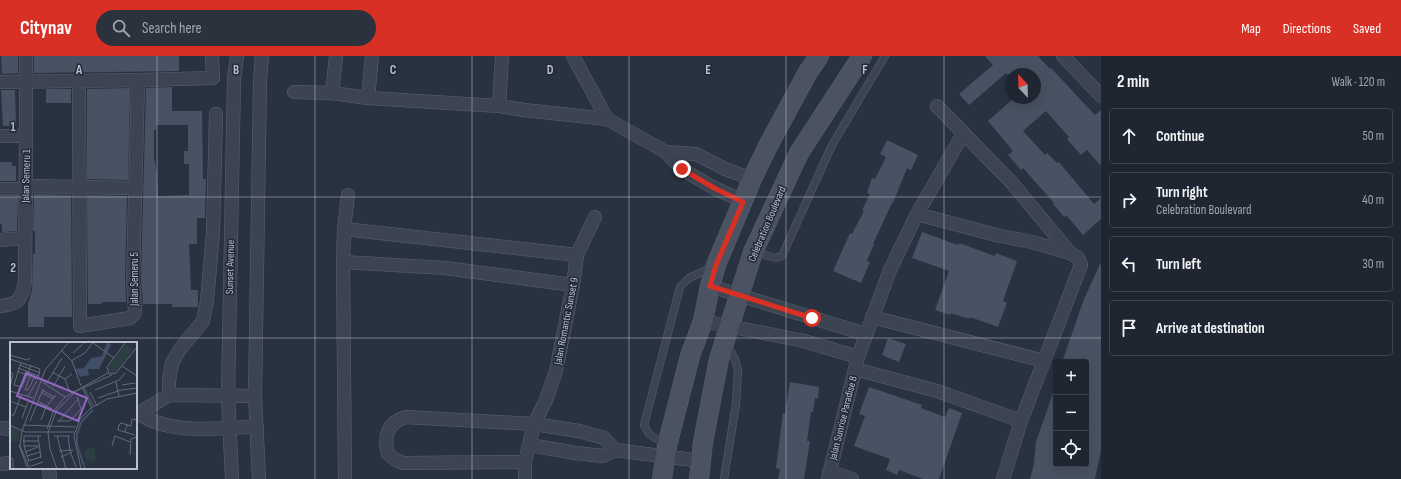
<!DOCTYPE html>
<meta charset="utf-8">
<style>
:root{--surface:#1f2631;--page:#2c323d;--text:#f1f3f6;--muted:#a1a5ab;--line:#3c434d;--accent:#d93025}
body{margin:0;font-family:"Sofia Sans Condensed",sans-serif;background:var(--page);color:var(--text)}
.controls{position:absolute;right:12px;bottom:12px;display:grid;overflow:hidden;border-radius:4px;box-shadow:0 4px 16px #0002}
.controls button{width:36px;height:36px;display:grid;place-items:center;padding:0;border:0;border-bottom:1px solid var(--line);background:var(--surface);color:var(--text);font:20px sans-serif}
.compass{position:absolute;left:1005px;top:12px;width:36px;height:36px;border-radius:50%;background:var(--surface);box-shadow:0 4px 16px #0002;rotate:338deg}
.stop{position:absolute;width:12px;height:12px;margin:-9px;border:3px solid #d93025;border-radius:50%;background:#fff}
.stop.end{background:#d93025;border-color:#fff;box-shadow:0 1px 4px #0008}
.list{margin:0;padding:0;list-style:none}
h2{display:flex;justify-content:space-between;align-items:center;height:52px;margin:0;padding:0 16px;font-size:17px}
h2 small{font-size:13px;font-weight:400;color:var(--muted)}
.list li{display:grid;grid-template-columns:26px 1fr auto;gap:12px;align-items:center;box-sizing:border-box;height:56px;margin:0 8px 8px;padding:0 8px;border:1px solid var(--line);border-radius:4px}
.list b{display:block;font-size:15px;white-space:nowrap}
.list p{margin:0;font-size:13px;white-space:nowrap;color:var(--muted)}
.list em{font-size:13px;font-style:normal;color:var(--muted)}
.icon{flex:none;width:22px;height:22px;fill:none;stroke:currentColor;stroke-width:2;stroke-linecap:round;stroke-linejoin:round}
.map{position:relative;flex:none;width:1101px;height:423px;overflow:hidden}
header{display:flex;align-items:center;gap:24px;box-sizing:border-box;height:56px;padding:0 20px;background:var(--accent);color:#fff}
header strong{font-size:19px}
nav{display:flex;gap:22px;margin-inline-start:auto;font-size:14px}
.search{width:280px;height:36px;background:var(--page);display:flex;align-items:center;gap:10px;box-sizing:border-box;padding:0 14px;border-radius:22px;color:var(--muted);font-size:15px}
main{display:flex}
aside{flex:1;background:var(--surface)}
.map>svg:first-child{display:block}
.building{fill:#485262;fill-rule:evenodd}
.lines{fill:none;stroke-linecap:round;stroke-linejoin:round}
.lane-casing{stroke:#5b626e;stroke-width:8}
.street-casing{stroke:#5b626e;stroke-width:14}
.secondary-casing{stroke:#5b626e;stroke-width:20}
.lane{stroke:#3d4451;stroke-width:7}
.street{stroke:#3d4451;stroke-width:13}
.secondary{stroke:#4b5363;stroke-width:19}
.route{stroke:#d93025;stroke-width:5}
.grid{fill:none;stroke:#babfcb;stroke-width:1;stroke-opacity:0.55}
.labels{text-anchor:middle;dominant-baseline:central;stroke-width:3;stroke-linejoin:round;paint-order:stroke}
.street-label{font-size:11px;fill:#babfcb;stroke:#212936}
.inset-river{fill:none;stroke:#404e69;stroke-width:2}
.inset-road{fill:none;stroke:#636a78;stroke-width:1}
.view{fill:#9467c4;fill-opacity:0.15;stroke:#9467c4;stroke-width:2}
.inset-edge{fill:none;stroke:#babfcb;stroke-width:2}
.grid-label{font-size:13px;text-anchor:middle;font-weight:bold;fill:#babfcb;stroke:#212936;stroke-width:3;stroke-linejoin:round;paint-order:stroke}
</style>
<header>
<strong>Citynav</strong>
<div class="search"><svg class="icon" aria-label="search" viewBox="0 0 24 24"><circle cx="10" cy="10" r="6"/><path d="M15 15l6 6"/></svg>Search here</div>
<nav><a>Map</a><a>Directions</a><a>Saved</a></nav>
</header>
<main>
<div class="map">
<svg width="1101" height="423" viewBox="0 0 1101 423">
<rect width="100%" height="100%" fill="#293241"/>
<g class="building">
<path d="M1,0H18V17L2,18Z"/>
<path d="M34,0H179V15L34,17Z"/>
<path d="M985,0H1038L1050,13L1051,12L1095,59L1101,54V110L1087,94L1081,99L1067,83L1069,81L1046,55L1023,75L1045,99L1047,97L1057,107L1059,106L1094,148L1101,142V163L1083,179L1066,159L1064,161L1053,148L1054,147L1023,112L1021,114L1008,99L1013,95L988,65L1014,42H1035V18H1005L969,49L959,38L993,9Z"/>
<path d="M172,31V55H202L203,123H206L205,162H197V188H189L191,234H198V251H172V248H143L141,224L146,32ZM156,69H188V95H184V108H189V139L158,140L157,115H156L155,105H154V74H156Z"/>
<path d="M130,32L128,124L87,123V33Z"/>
<rect x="46" y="33" width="25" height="14"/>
<path d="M1,34H15L16,70H3Z"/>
<path d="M887,84L918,99L911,114L907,112L893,147H892L873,188H874L867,205L870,206L861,227L833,215L850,177L852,178L864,155L862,154L870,138L867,137L872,122L875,123L886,101L880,98Z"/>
<path d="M0,106H12V110H16V125H0Z"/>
<path d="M34,138L71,139L72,261H44V271H28V246H29L31,236H32L33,198H35V175H33Z"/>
<path d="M87,139L127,140L125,224L126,246H102V248H88Z"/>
<path d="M0,141H18L17,175L2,176V168H0Z"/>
<path d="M922,176L958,189L959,187L995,200L996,197L1017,205L1003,245L1007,247L998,271L970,261L969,263L951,257L950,259L935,254L949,215L912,202Z"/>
<path d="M1101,206V394L1095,423H1030L1034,408L1036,386L1054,334L1056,335V408H1086V306H1062L1084,243Z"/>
<path d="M888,282L906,288L899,306L882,299Z"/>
<path d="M790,326L819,331L818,343L815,342L813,356H811L807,385H810L804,423H778L780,413L776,412L783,357L785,358Z"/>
<path d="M869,331L922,349L921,352L945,361L949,352L962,357L939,423H923L899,414L897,419L886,414L890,403L854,390L865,360L859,358Z"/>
</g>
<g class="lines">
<g class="lane-casing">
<g id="lane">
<path d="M753,196L776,202L782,200L832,89L885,0"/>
<path d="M666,389L649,378L644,369L680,231L689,222L713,211"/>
<path d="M724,423L736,348L738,314L735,303L727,289"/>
</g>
</g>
<g class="street-casing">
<g id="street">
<path d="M573,0L607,63"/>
<path d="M1063,0L1101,40"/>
<path d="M138,24L213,22L212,0"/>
<path d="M0,26L138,24L133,224L135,254L134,258L130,262L80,270L79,25"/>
<path d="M294,36L332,37L368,42L499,50L524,54L607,63L666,96L682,113L714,132L743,145"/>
<path d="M332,37L336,0"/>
<path d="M368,42L372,0"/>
<path d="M499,50L502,0"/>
<path d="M937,50L1012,127L1070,197L1078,202L1081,209L1021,365L1003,423"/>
<path d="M0,80H26"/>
<path d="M666,96L696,98L725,113L752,123"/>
<path d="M26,130L136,132"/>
<path d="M0,133H26"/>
<path d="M917,158L996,179L1032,186L1070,197"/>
<path d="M344,173L577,199"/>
<path d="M0,184L25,182"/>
<path d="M343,206L445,212L573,229"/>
<path d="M710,230L865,278"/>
<path d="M0,250C19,248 20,245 25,227L26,80V0"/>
<path d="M872,261L1044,305"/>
<path d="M703,265L804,285L858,301"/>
<path d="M855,313L937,335L1021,365"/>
<path d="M169,339V325L172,307L180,293L203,265L207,245L213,177L216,58"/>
<path d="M139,358C173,380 218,371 257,371"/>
<path d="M136,359L169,339L255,340"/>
<path d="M0,372L11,373"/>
<path d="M615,394L701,405"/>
<path d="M525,406L403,407L396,404L388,398C383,380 388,366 406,361L534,368L579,375L604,382L615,394L603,400L575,397L530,389"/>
<path d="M0,408L11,407"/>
<path d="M49,412L50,423"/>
<path d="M829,415L852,423"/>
<path d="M232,423L228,340L234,23L237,0"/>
<path d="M259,423L255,340L260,25L262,0"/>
<path d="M345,423L343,206L344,173L348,139"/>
<path d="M525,423V406L534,368L546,344L556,315L573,229L577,199L595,161"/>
<path d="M828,423L858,301L890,214L917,158L963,78"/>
</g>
</g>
<g class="secondary-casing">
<g id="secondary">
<path d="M662,423L667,390L690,300L703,265L710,230L716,209L752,123L768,90L808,16L819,0"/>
<path d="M699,423L703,386L719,303L753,196L799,97L862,0"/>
</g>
</g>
<use href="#lane" class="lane"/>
<use href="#street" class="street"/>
<use href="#secondary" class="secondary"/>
</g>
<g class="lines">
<path class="route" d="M682,113L714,132L743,146L716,209L710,230L812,262"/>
</g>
<path class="grid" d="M157,0V423M315,0V423M472,0V423M629,0V423M786,0V423M944,0V423M0,141H1101M0,282H1101"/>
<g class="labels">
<g class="street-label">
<text transform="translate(26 120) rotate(-89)">Jalan Semeru 1</text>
<text transform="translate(767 168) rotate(-67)">Celebration Boulevard</text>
<text transform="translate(230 211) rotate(-89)">Sunset Avenue</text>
<text transform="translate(134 223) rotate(-90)">Jalan Semeru 5</text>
<text transform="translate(566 265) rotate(-79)">Jalan Romantic Sunset 9</text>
<text transform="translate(843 362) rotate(-76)">Jalan Sunrise Paradise 8</text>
</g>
</g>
<g transform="translate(10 286)">
<rect width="127" height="127" fill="#293241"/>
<path d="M116,2L123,7L106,30L100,31L98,26ZM0,83L10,88L8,99H0ZM80,106H85V118L82,120L75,115V110Z" fill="#2c4043"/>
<path d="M97,0L101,3L89,27H78L79,33L70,35L65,27L74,26L81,16L92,14Z" fill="#404e69"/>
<path class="inset-river" d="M74,46L83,64M75,127L67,103V92L72,79L83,68"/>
<path class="inset-road" d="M116,0L97,25L99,32L106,31L127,5M83,1L104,16M51,8L62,19L71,44M63,11L75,0M0,13L17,18L20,16M0,17L30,27L28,37L24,36M61,19L75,11L83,0M11,20L4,43L12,45L21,23M10,23L30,31M112,24L127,34M8,26L29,34M7,29L24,36L18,48H15M0,30L3,32L0,46M42,30L55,37M32,40L55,55M106,40L109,55M36,42L52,16M112,43L125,41M43,45L55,24M72,45L82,67M15,48L20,34M32,48L44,55M59,48L55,37L62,32M85,48L109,38L115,31M0,49L23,56M31,50L43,57M80,50L87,64M18,54L27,39M88,56L111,48L127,46M0,59L16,65M36,65L29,60L42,67L37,64M0,73H4L11,53M12,76L18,60M31,78L36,65L46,53M20,79L33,47M47,79H60L71,67L67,55M49,79L68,57M0,83L15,90H64M13,83L66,85M37,87L43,70L55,55L98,31M115,90L108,88L109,83L111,81L118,83M125,93L115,90L117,83L121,84L122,77L127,78M14,94V104L19,119M14,94H31M28,94L31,116M44,94H60M47,94L56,127M58,94L60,109L66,125M13,99H28M9,103L17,125M14,104H29M102,104L105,94L120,100M49,109L63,108M15,110L28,105M120,113L121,97L127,95M17,114L30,110M0,115L3,117V127M51,115L62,110M18,119L31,115M21,124L33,120M20,127L10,104L12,89L35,28L59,0M47,127L40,107L38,90L47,68L66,49L102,33M71,127L64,94L70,77L81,66L97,57L127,51"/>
<path class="view" d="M16,31L77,56L68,79L7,54Z"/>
<rect width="127" height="127" class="inset-edge"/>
</g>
<g class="grid-label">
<text x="79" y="18">A</text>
<text x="236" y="18">B</text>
<text x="393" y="18">C</text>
<text x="550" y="18">D</text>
<text x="708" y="18">E</text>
<text x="865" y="18">F</text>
<text x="13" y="75">1</text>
<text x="13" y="216">2</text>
</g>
</svg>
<div class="controls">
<button>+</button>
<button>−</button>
<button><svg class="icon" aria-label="locate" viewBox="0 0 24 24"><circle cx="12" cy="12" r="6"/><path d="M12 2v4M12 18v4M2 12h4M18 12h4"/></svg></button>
</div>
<svg class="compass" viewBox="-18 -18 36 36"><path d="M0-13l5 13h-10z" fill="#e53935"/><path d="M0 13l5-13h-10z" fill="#a1a5ab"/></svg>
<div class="stop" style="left:812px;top:262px"></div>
<div class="stop end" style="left:682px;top:113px"></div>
</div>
<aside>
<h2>2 min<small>Walk · 120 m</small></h2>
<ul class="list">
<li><svg class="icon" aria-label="ahead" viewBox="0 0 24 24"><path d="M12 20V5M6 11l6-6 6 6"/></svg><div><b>Continue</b></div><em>50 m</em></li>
<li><svg class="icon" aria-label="right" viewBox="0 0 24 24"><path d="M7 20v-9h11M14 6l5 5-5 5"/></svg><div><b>Turn right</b><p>Celebration Boulevard</p></div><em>40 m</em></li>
<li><svg class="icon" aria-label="left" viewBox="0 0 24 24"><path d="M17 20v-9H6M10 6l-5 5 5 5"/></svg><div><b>Turn left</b></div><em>30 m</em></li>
<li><svg class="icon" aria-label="arrive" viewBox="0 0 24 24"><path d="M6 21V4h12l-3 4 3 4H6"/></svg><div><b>Arrive at destination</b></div></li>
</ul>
</aside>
</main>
